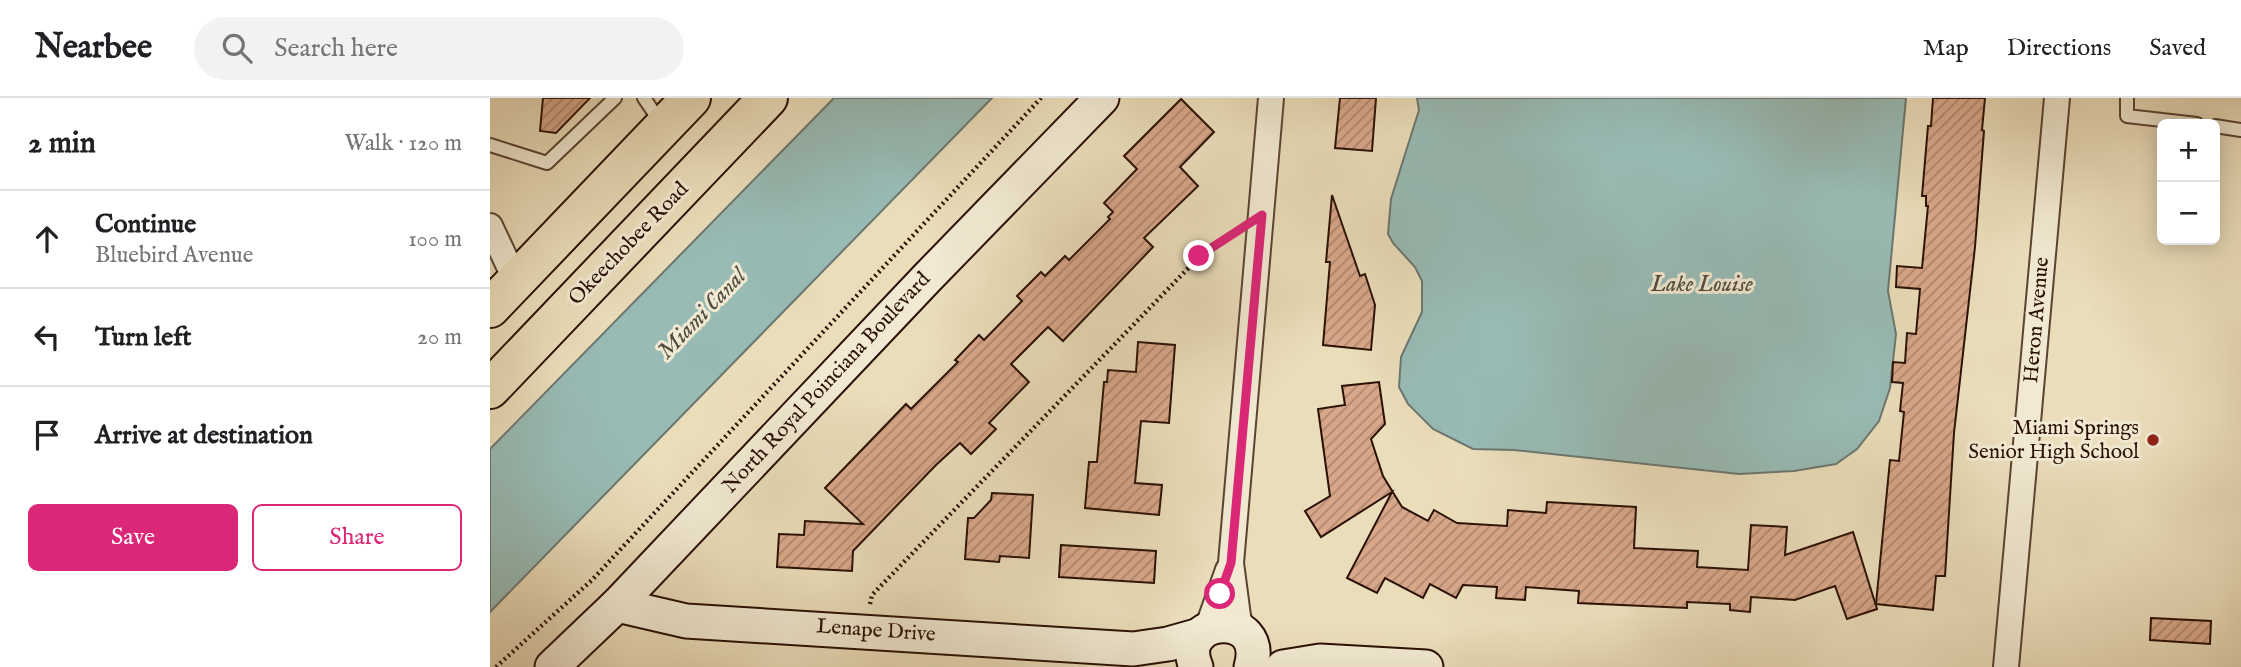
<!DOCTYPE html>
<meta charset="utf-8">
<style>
:root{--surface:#fff;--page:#f2f2f2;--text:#202124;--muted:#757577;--line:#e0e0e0;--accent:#db2777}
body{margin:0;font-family:"IM FELL English",serif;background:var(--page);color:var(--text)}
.controls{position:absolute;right:21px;top:21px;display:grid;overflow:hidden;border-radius:10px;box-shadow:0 4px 18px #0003}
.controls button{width:63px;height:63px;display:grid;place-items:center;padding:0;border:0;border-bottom:2px solid var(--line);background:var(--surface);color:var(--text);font:35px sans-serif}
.stop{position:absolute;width:21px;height:21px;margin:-16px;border:5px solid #db2777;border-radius:50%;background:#fff}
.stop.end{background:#db2777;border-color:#fff;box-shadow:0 2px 7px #0008}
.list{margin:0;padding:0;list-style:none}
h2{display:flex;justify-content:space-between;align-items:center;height:91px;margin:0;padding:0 28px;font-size:30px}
h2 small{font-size:23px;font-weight:400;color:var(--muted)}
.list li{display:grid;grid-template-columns:46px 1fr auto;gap:21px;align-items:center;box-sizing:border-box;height:98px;padding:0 28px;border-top:2px solid var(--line)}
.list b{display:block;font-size:26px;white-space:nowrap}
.list p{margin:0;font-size:23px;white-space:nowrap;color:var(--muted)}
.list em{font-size:23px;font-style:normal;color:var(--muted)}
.actions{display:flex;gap:14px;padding:21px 28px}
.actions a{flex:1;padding:16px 0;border:2px solid var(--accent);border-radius:10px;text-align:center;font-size:24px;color:var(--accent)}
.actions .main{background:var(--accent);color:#fff}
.icon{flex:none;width:38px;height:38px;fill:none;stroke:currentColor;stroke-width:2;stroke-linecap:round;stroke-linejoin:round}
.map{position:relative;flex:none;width:1751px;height:569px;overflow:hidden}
header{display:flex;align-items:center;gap:42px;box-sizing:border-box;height:98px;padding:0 35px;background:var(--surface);border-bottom:2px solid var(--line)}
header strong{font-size:33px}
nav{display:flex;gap:38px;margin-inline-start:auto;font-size:24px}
.search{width:490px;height:63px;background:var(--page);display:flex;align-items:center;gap:18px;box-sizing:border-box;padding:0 24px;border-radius:38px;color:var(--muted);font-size:26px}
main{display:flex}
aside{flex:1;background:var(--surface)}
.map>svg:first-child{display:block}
.water{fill:#98bbb5;stroke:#6c776f;stroke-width:2}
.building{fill:url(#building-hatch);stroke:#2b1005;stroke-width:2}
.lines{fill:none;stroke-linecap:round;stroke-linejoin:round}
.lane-casing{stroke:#5b4332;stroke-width:16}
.street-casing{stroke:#5b4332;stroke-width:28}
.secondary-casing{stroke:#2b1005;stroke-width:37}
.highway-casing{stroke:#2b1005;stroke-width:42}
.path{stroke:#2b1005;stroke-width:4.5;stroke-dasharray:2 3.5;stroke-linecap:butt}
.lane{stroke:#f1e9d2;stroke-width:12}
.street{stroke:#f1e9d2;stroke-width:24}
.secondary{stroke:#f1e9d2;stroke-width:33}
.highway{stroke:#eaddba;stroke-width:38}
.route{stroke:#db2777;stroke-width:9}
.poi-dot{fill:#8f2418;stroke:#f1e9d2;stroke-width:2.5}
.labels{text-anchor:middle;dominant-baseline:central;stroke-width:6;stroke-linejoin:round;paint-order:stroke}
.street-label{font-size:21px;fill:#2b1005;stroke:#f1e9d2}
.poi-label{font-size:21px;fill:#2b1005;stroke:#f1e9d2;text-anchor:end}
.water-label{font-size:23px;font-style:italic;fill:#514c43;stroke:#f1e9d2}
</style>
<header>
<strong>Nearbee</strong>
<div class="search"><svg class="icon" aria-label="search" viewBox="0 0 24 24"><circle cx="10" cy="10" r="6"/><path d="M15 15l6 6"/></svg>Search here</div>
<nav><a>Map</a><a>Directions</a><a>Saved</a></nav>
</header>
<main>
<aside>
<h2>2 min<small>Walk · 120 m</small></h2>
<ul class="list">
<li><svg class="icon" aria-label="ahead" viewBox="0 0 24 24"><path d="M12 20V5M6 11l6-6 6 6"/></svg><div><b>Continue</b><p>Bluebird Avenue</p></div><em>100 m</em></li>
<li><svg class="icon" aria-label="left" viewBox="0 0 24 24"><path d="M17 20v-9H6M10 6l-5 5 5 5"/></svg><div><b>Turn left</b></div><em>20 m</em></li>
<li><svg class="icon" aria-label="arrive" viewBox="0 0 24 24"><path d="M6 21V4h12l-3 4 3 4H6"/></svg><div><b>Arrive at destination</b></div></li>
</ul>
<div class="actions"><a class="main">Save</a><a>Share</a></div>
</aside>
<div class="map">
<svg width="1751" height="569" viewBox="0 0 1751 569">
<defs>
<pattern id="building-hatch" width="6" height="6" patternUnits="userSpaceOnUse" patternTransform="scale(1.75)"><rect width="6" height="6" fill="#d8a789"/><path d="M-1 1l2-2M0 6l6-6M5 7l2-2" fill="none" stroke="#af876e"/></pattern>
</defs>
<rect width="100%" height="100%" fill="#eaddba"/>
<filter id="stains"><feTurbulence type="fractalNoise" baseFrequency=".00286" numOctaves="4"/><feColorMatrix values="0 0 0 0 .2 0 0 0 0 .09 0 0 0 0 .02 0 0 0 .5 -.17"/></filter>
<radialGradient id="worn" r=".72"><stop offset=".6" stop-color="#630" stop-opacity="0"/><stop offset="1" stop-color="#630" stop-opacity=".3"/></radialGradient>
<g class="water">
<path d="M344,0H502L0,514V351Z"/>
<path d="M927,0H1416L1398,193L1406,236L1400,290L1389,323L1367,351L1346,366L1304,373L1249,376L1024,352L983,351L943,331L918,306L909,289L911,259L932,214V183L925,169L903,145L898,136L901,101L929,12Z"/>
</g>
<g class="building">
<path d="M53,0H100L66,35L50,33Z"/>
<path d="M850,0H886L882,53L845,50Z"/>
<path d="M1443,0H1495L1492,32L1494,33L1485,149L1464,335L1455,478H1446L1443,512L1386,506L1400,362L1409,363L1414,314L1410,313L1413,285L1402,284L1403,264L1415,265L1417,235L1426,236L1430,191L1406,189L1407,168L1432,170L1438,108H1436V98H1432L1438,28H1441Z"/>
<path d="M691,1L724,34L690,69L708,88L654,140L663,149L573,243L558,229L521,266L539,284L499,325L506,331L481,356L470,345L446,367L363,453L362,473L287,469L289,436L314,437L315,423L373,426L335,390L416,306L421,311L468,264L465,262L489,237L494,242L532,203L527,198L551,174L555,178L575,158L579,162L620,121L618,119L623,114L614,105L647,71L634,58Z"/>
<path d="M842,97L870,178L875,176L885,207L881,252L833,247L840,164H836Z"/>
<path d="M648,244L685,247L679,325L651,323L645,385L672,387L669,417L595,410L599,364H607L614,284H617L618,272L646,274Z"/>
<path d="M889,284L895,326L881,341L893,378L912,409L938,423L944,412L967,425L1017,428L1018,412L1056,415L1057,404L1146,409L1144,450L1208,453L1207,469L1258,472L1261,427L1297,429L1295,457L1363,434L1387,511L1357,521L1345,488L1305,502L1261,499L1260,514L1240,512V506L1197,504V510L1088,505L1089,493L1036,489L1035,502L1006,500L1007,489L973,487L966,500L940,486L933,500L895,480L887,495L857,480L902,394L831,439L815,413L840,398L828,311L855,307L852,288Z"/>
<path d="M502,395L543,397L539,460L510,458L509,464L475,461L478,420H484L501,402Z"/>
<path d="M571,447L666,453L664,485L569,479Z"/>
<path d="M1661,520L1721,523L1720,546L1660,542Z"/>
</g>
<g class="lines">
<g class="lane-casing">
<g id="lane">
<path d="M154,0L171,25"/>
<path d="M1637,0V18L1707,26"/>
<path d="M1725,28L1751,32"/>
<path d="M0,47L57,65L125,0"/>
</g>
</g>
<g class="street-casing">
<g id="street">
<path d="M0,128L26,183"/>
<path d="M717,531L738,472"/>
<path d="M752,533L748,518L741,465L781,0"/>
<path d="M1516,569L1567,0"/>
</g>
</g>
<g class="secondary-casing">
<g id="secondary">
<path d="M127,507L196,523L643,551L678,546L710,537"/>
<path d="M62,569L127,507L437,180L612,0"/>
<path d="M706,569C684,518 778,510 761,569"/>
<path d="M793,569L830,563L936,569"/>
</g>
</g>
<g class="highway-casing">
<g id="highway">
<path d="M0,210L201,0"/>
<path d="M0,291L278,0"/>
</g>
</g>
<g class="path">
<path d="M380,506L382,497L710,158L745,135"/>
<path d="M6,569L102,482L551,0"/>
</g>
<use href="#lane" class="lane"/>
<use href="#street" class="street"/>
<use href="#secondary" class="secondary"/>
<use href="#highway" class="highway"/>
</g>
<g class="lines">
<path class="route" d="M709,158L772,117L741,465L730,496"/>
</g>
<circle class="poi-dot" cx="1663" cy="342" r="7"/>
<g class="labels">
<g class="street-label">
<text transform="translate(139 146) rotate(-46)">Okeechobee Road</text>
<text transform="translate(1547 222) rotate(-85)">Heron Avenue</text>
<text transform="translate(337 285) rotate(-47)">North Royal Poinciana Boulevard</text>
<text transform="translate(386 533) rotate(4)">Lenape Drive</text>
</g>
<g class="poi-label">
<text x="1649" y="330">Miami Springs<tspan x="1649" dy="24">Senior High School</tspan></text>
</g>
<g class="water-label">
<text x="1212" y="186">Lake Louise</text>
<text transform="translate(212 216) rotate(-46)">Miami Canal</text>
</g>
</g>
<rect width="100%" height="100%" filter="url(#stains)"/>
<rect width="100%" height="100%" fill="url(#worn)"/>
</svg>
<div class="controls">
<button>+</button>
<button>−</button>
</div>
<div class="stop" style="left:730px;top:496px"></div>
<div class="stop end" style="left:709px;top:158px"></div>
</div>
</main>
